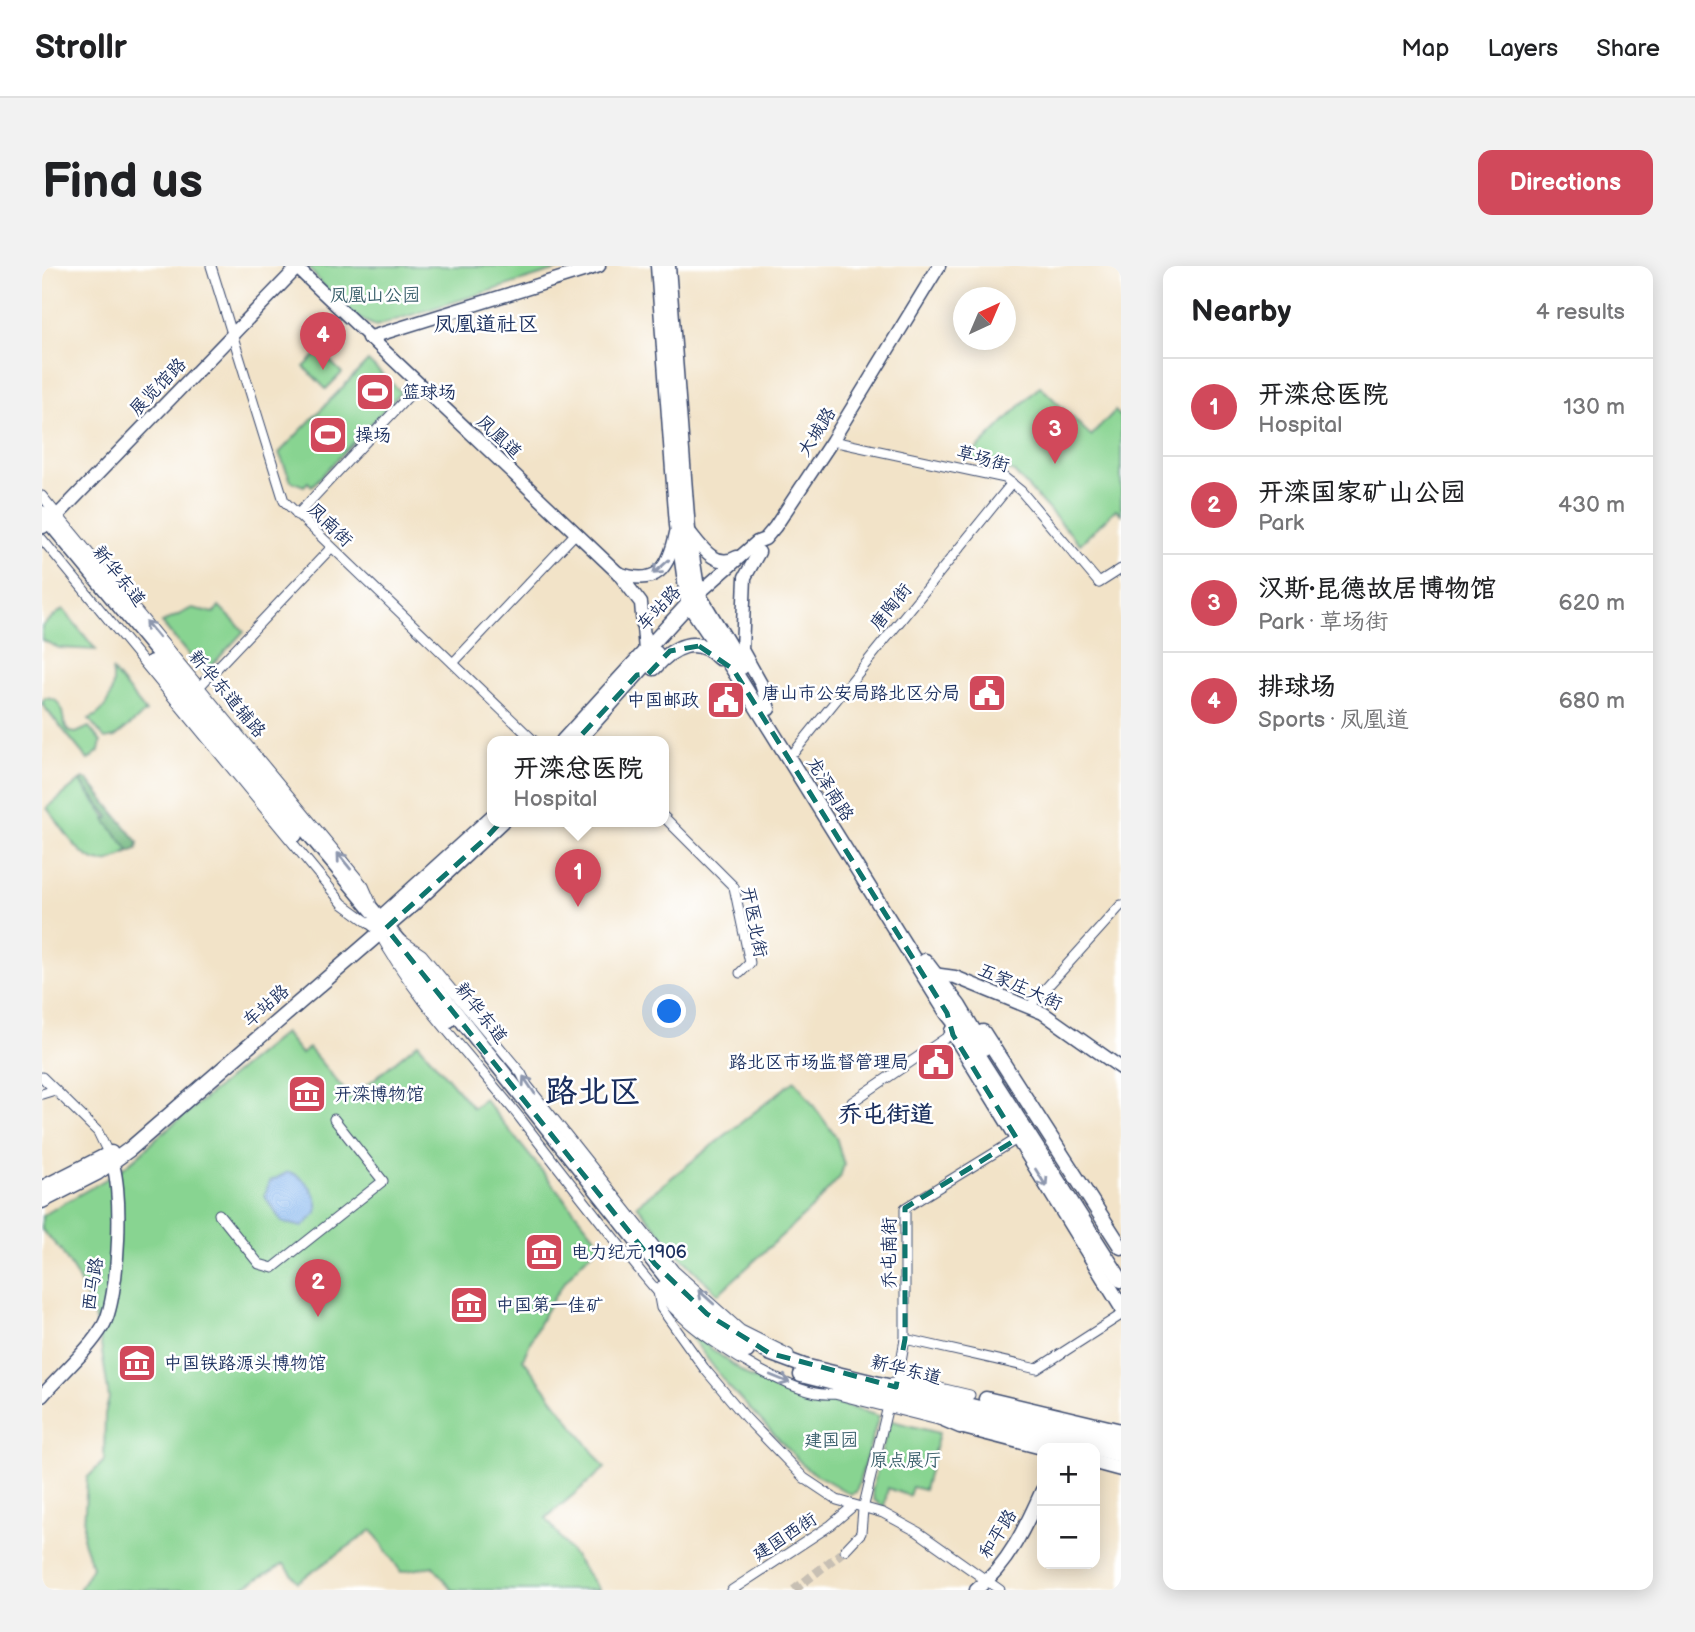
<!DOCTYPE html>
<meta charset="utf-8">
<style>
:root{--surface:#fff;--page:#f2f2f2;--text:#202124;--muted:#757577;--line:#e0e0e0;--accent:#d1495b}
body{margin:0;font-family:"Balsamiq Sans","LXGW WenKai TC",sans-serif;background:var(--page);color:var(--text)}
.controls{position:absolute;right:21px;bottom:21px;display:grid;overflow:hidden;border-radius:14px;box-shadow:0 4px 18px #0003}
.controls button{width:63px;height:63px;display:grid;place-items:center;padding:0;border:0;border-bottom:2px solid var(--line);background:var(--surface);color:var(--text);font:35px sans-serif}
.compass{position:absolute;left:911px;top:21px;width:63px;height:63px;border-radius:50%;background:var(--surface);box-shadow:0 4px 18px #0003;rotate:44deg}
.you{position:absolute;left:628px;top:746px;width:24px;height:24px;margin:-18px;border:5px solid #fff;border-radius:50%;background:#1a73e8;box-shadow:0 0 0 10px #1a73e833}
.badge{display:grid;place-items:center;width:46px;height:46px;border-radius:50%;background:var(--accent);color:#fff;font-size:23px;font-weight:700}
.pin{position:absolute;translate:-50% -58px;filter:drop-shadow(0 2px 4px #0008)}
.pin::after{content:'';position:absolute;top:37px;width:24px;height:21px;background:inherit;clip-path:polygon(0 0,100% 0,50% 100%)}
.popup{position:absolute;left:445px;top:470px;width:182px;height:91px;box-sizing:border-box;display:grid;place-content:center;border-radius:14px;background:var(--surface);filter:drop-shadow(0 2px 5px #0005);font-size:23px;white-space:nowrap;color:var(--muted)}
.popup b{font-size:26px;color:var(--text)}
.popup::after{content:'';position:absolute;left:50%;top:100%;margin-left:-14px;border:14px solid transparent;border-top-color:var(--surface)}
.list{margin:0;padding:0;list-style:none}
h2{display:flex;justify-content:space-between;align-items:center;height:91px;margin:0;padding:0 28px;font-size:30px}
h2 small{font-size:23px;font-weight:400;color:var(--muted)}
.list li{display:grid;grid-template-columns:46px 1fr auto;gap:21px;align-items:center;box-sizing:border-box;height:98px;padding:0 28px;border-top:2px solid var(--line)}
.list b{display:block;font-size:26px;white-space:nowrap}
.list p{margin:0;font-size:23px;white-space:nowrap;color:var(--muted)}
.list em{font-size:23px;font-style:normal;color:var(--muted)}
.map{position:relative;flex:none;width:1079px;height:1324px;overflow:hidden;border-radius:14px}
header{display:flex;align-items:center;gap:42px;box-sizing:border-box;height:98px;padding:0 35px;background:var(--surface);border-bottom:2px solid var(--line)}
header strong{font-size:33px}
nav{display:flex;gap:38px;margin-inline-start:auto;font-size:24px}
.intro{display:flex;align-items:center;justify-content:space-between;box-sizing:border-box;height:168px;padding:0 42px}
h1{margin:0;font-size:49px}
.button{padding:18px 32px;border-radius:14px;background:var(--accent);color:#fff;font-size:24px;font-weight:700}
main{display:flex;gap:42px;padding:0 42px}
aside{flex:1;background:var(--surface);border-radius:14px;box-shadow:0 4px 18px #0003}
.map>svg:first-child{display:block}
.green{fill:#88d491;stroke:#528278;stroke-width:2}
.forest{fill:#6eb67b;stroke:#44726c;stroke-width:2}
.water{fill:#80b3ed;stroke:#4e71a6;stroke-width:2}
.lines{fill:none;stroke-linecap:round;stroke-linejoin:round}
.street-tunnel{stroke:#c7bfb3;stroke-width:9;stroke-dasharray:9 4.5;stroke-linecap:butt}
.street-casing{stroke:#3b4a6e;stroke-width:11}
.secondary-casing{stroke:#3b4a6e;stroke-width:15}
.primary-casing{stroke:#3b4a6e;stroke-width:17}
.street{stroke:#fff;stroke-width:9}
.secondary{stroke:#fff;stroke-width:12}
.primary{stroke:#fff;stroke-width:14}
.oneway{stroke:#8d97ae}
.marked{fill:none;stroke:#0f766e;stroke-width:5;stroke-dasharray:14 9;stroke-linejoin:round}
.labels{text-anchor:middle;dominant-baseline:central;stroke-width:5;stroke-linejoin:round;paint-order:stroke}
.park-label{font-size:18px;fill:#3c616d;stroke:#fff}
.street-label{font-size:18px;fill:#1b2f5e;stroke:#fff}
.poi-label{font-size:18px;fill:#1b2f5e;stroke:#fff;text-anchor:start}
.quarter-label{font-size:21px;fill:#1b2f5e;stroke:#fff}
.district-label{font-size:24px;font-weight:bold;fill:#1b2f5e;stroke:#fff}
.town-label{font-size:32px;font-weight:bold;fill:#1b2f5e;stroke:#fff}
</style>
<header>
<strong>Strollr</strong>
<nav><a>Map</a><a>Layers</a><a>Share</a></nav>
</header>
<div class="intro"><h1>Find us</h1><a class="button">Directions</a></div>
<main>
<div class="map">
<svg width="1079" height="1324" viewBox="0 0 1079 1324">
<rect width="100%" height="100%" fill="#fff"/>
<filter id="ink" filterUnits="userSpaceOnUse"><feTurbulence type="fractalNoise" baseFrequency=".0143" numOctaves="2"/><feDisplacementMap in="SourceGraphic" scale="14" xChannelSelector="R" yChannelSelector="G"/><feConvolveMatrix kernelMatrix="1 2 1 2 8 2 1 2 1" color-interpolation-filters="sRGB"/></filter>
<filter id="wash" filterUnits="userSpaceOnUse"><feTurbulence type="fractalNoise" baseFrequency=".00686" numOctaves="4" result="noise"/><feDisplacementMap in="SourceGraphic" scale="28" xChannelSelector="R" yChannelSelector="G"/><feGaussianBlur stdDeviation="1.57" result="paint"/><feColorMatrix in="noise" values="0 0 0 0 0 0 0 0 0 0 0 0 0 0 0 0 0 1.4 0 .05"/><feComposite in="paint" operator="in"/></filter>
<g filter="url(#wash)">
<rect width="100%" height="100%" fill="#f2e3c8"/>
<g class="green">
<path d="M266,0H528L334,60C307,51 282,23 266,0Z"/>
<path d="M278,85L300,107L284,123L262,101Z"/>
<path d="M326,95L359,126L270,220L266,216L262,220L249,215L237,187Z"/>
<path d="M998,120L1049,170L1073,145L1079,151V248L1074,243L1038,278L972,206L926,192Z"/>
<path d="M177,340L202,365L162,408L120,357L150,342L172,347Z"/>
<path d="M21,343L54,384L17,382L0,374V360Z"/>
<path d="M70,404L104,446L73,471L63,473L47,453C66,446 74,422 70,404Z"/>
<path d="M3,432C28,433 15,455 28,466L34,467L47,461L59,476L57,485L46,494L0,438Z"/>
<path d="M38,515L87,584C48,618 28,570 5,542Z"/>
<path d="M242,767L259,788L267,782L309,832L376,777L431,842L442,833L559,978C521,1009 499,1049 481,1093L563,1202L504,1252L557,1324H410L391,1300L359,1306L330,1264L256,1316L242,1298L196,1324H37L50,1301L41,1275L45,1212L62,1195L63,1148L67,1132L58,1072L49,1040L34,1009L18,983L0,964V950C38,926 82,909 112,874Z"/>
<path d="M753,814L794,871L802,899L798,911L770,942L676,1028L638,990L595,939Z"/>
<path d="M643,1063L709,1112L837,1150L814,1226L808,1228L765,1203L686,1120Z"/>
<path d="M850,1155L897,1167L882,1224L870,1221L867,1230L846,1222L842,1241L832,1234L830,1224L847,1157Z"/>
</g>
<path class="forest" d="M41,513L46,514L96,576L95,583L83,588L87,584L63,554L67,551L38,515Z"/>
<path class="water" d="M246,906C263,910 278,929 275,947L260,961L240,956L223,930L227,916Z"/>
</g>
<g filter="url(#ink)">
<g class="lines">
<path class="street-tunnel" d="M752,1324L803,1284"/>
<g class="street-casing">
<g id="street">
<path d="M169,0L242,235L492,475"/>
<path d="M790,175L963,212L979,225L1057,317L1079,303"/>
<path d="M0,230L322,620L329,636"/>
<path d="M255,249L377,119"/>
<path d="M0,273L301,638L331,660"/>
<path d="M411,397L534,267"/>
<path d="M158,420L289,282"/>
<path d="M753,485L970,217"/>
<path d="M622,551L692,621L708,697L698,707"/>
<path d="M337,667C374,736 430,791 478,852C507,890 537,928 566,965C592,997 616,1030 647,1057C675,1081 756,1133 792,1128L900,1155"/>
<path d="M361,675L380,688L479,807L485,819L632,1004L699,1064L747,1088"/>
<path d="M987,741L1079,639"/>
<path d="M0,811L56,866L67,889"/>
<path d="M0,828L13,824"/>
<path d="M810,836L911,767"/>
<path d="M177,948L217,998L231,1002L341,915L292,853"/>
<path d="M616,1026L619,1042L662,1102L704,1152L762,1212L795,1234L841,1247L876,1266L958,1324"/>
<path d="M863,1073L995,1103L1079,1049"/>
<path d="M851,1116L869,1115L928,1129"/>
<path d="M855,1119L863,1073V942L975,873"/>
<path d="M803,1284L819,1267L821,1243L846,1140"/>
<path d="M690,1324L789,1259L810,1241"/>
</g>
</g>
<g class="secondary-casing">
<g id="secondary">
<path d="M253,0L576,307L599,337L603,385"/>
<path d="M326,72L557,0"/>
<path d="M1,261L16,249L254,3"/>
<path d="M646,264C659,280 673,304 695,291"/>
<path d="M717,286L703,311L700,384L719,418L727,443"/>
<path d="M576,307C615,321 627,302 634,267"/>
<path d="M656,328L715,276L723,273L733,261L790,175L897,0"/>
<path d="M891,708L913,711L1001,747L1079,802"/>
<path d="M0,1130C19,1108 46,1085 61,1060C77,1035 83,913 67,889"/>
<path d="M934,1324C966,1299 984,1260 1000,1224"/>
</g>
</g>
<g class="primary-casing">
<g id="primary">
<path d="M616,0L635,259L646,337L691,403L905,747L924,771L1079,1014"/>
<path d="M626,0L646,264L656,328L700,401"/>
<path d="M0,247L367,688L624,1011L684,1062L727,1087L762,1100L1079,1176"/>
<path d="M110,396L253,569"/>
<path d="M612,402C631,381 654,368 677,392"/>
<path d="M521,475L650,334"/>
<path d="M535,475L614,387"/>
<path d="M332,658L450,551"/>
<path d="M348,680L407,754"/>
<path d="M883,695L917,740L942,782"/>
<path d="M910,765L1079,1040"/>
<path d="M941,766L1079,981"/>
<path d="M0,922L69,887"/>
<path d="M0,935L55,907L88,883L370,639L460,555"/>
<path d="M622,1021L661,1058L705,1085"/>
<path d="M759,1109L1053,1182"/>
<path d="M944,1133L1079,1165"/>
<path d="M897,1151L918,1160L1004,1182"/>
<path d="M1053,1182L1079,1189"/>
<path d="M1053,1196L1079,1203"/>
</g>
</g>
<use href="#street" class="street"/>
<use href="#secondary" class="secondary"/>
<use href="#primary" class="primary"/>
</g>
<defs><path id="oneway-shaft" d="M-6 0H5M1.5-3L5.5 0L1.5 3" fill="none" stroke-width="1.6" stroke-linecap="round" stroke-linejoin="round" transform="scale(1.75)"/></defs>
<g class="oneway">
<use href="#oneway-shaft" transform="translate(619 301) rotate(138)"/>
<use href="#oneway-shaft" transform="translate(110 363) rotate(-130)"/>
<use href="#oneway-shaft" transform="translate(302 595) rotate(-129)"/>
<use href="#oneway-shaft" transform="translate(487 819) rotate(-124)"/>
<use href="#oneway-shaft" transform="translate(999 912) rotate(58)"/>
<use href="#oneway-shaft" transform="translate(664 1031) rotate(-138)"/>
<use href="#oneway-shaft" transform="translate(738 1113) rotate(22)"/>
</g>
</g>
<path class="marked" d="M657,380L691,403L905,747L911,769L975,873L863,942V1073L854,1121L727,1087L665,1048L613,998L344,662L443,573L595,409L606,408L628,385Z"/>
<defs>
<g id="stadium-square" transform="scale(2.0125)"><rect x="-9" y="-9" width="18" height="18" rx="4" fill="#d1495b" stroke="#fff"/><path d="M0-5a6.5 5 0 1 0 0 10a6.5 5 0 1 0 0-10ZM-3.5-1.8h7v3.6h-7Z" fill="#fff"/></g>
<g id="civic-square" transform="scale(2.0125)"><rect x="-9" y="-9" width="18" height="18" rx="4" fill="#d1495b" stroke="#fff"/><path d="M-.6-6.5H3V-4.5H.6V-3L4-1V1h2V6H-6V1h2V-1L-.6-3ZM-1.2 2.5V6h2.4V2.5Z" fill="#fff"/></g>
<g id="museum-square" transform="scale(2.0125)"><rect x="-9" y="-9" width="18" height="18" rx="4" fill="#d1495b" stroke="#fff"/><path d="M0-6L6-3V-2H-6V-3ZM-5-1h2V3h-2ZM-1-1h2V3h-2ZM3-1h2V3H3ZM-6 4H6V6H-6Z" fill="#fff"/></g>
</defs>
<g fill-rule="evenodd">
<use href="#stadium-square" x="333" y="126"/>
<use href="#stadium-square" x="286" y="169"/>
<use href="#civic-square" x="945" y="427"/>
<use href="#civic-square" x="684" y="434"/>
<use href="#civic-square" x="894" y="796"/>
<use href="#museum-square" x="265" y="828"/>
<use href="#museum-square" x="502" y="986"/>
<use href="#museum-square" x="427" y="1039"/>
<use href="#museum-square" x="95" y="1097"/>
</g>
<g class="labels">
<g class="park-label">
<text x="333" y="29">凤凰山公园</text>
<text x="789" y="1174">建国园</text>
<text x="864" y="1194">原点展厅</text>
</g>
<g class="street-label">
<text transform="translate(116 121) rotate(-46)">展览馆路</text>
<text transform="translate(775 166) rotate(-58)">大城路</text>
<text transform="translate(457 171) rotate(43)">凤凰道</text>
<text transform="translate(941 193) rotate(16)">草场街</text>
<text transform="translate(288 259) rotate(44)">凤南街</text>
<text transform="translate(77 310) rotate(51)">新华东道</text>
<text transform="translate(849 341) rotate(-51)">唐陶街</text>
<text transform="translate(617 342) rotate(-47)">车站路</text>
<text transform="translate(185 428) rotate(50)">新华东道辅路</text>
<text transform="translate(788 523) rotate(58)">龙泽南路</text>
<text transform="translate(712 656) rotate(79)">开医北街</text>
<text transform="translate(978 721) rotate(24)">五家庄大街</text>
<text transform="translate(224 740) rotate(-41)">车站路</text>
<text transform="translate(439 747) rotate(52)">新华东道</text>
<text transform="translate(847 987) rotate(-90)">乔屯南街</text>
<text transform="translate(51 1018) rotate(-81)">西马路</text>
<text transform="translate(864 1104) rotate(14)">新华东道</text>
<text transform="translate(956 1268) rotate(-58)">和平路</text>
<text transform="translate(743 1271) rotate(-33)">建国西街</text>
</g>
<g class="poi-label">
<text x="360" y="126">篮球场</text>
<text x="313" y="169">操场</text>
<text x="918" y="427" text-anchor="end">唐山市公安局路北区分局</text>
<text x="657" y="434" text-anchor="end">中国邮政</text>
<text x="867" y="796" text-anchor="end">路北区市场监督管理局</text>
<text x="292" y="828">开滦博物馆</text>
<text x="529" y="986">电力纪元 1906</text>
<text x="454" y="1039">中国第一佳矿</text>
<text x="122" y="1097">中国铁路源头博物馆</text>
</g>
<g class="quarter-label">
<text x="444" y="58">凤凰道社区</text>
</g>
<g class="district-label">
<text x="844" y="848">乔屯街道</text>
</g>
<g class="town-label">
<text x="551" y="826">路北区</text>
</g>
</g>
</svg>
<div class="controls">
<button>+</button>
<button>−</button>
</div>
<svg class="compass" viewBox="-18 -18 36 36"><path d="M0-13l5 13h-10z" fill="#e53935"/><path d="M0 13l5-13h-10z" fill="#757577"/></svg>
<div class="you"></div>
<div class="pin badge" style="left:536px;top:641px">1</div>
<div class="popup"><b>开滦总医院</b>Hospital</div>
<div class="pin badge" style="left:276px;top:1051px">2</div>
<div class="pin badge" style="left:1013px;top:198px">3</div>
<div class="pin badge" style="left:281px;top:104px">4</div>
</div>
<aside>
<h2>Nearby<small>4 results</small></h2>
<ul class="list">
<li><span class="badge">1</span><div><b>开滦总医院</b><p>Hospital</p></div><em>130 m</em></li>
<li><span class="badge">2</span><div><b>开滦国家矿山公园</b><p>Park</p></div><em>430 m</em></li>
<li><span class="badge">3</span><div><b>汉斯·昆德故居博物馆</b><p>Park · 草场街</p></div><em>620 m</em></li>
<li><span class="badge">4</span><div><b>排球场</b><p>Sports · 凤凰道</p></div><em>680 m</em></li>
</ul>
</aside>
</main>
